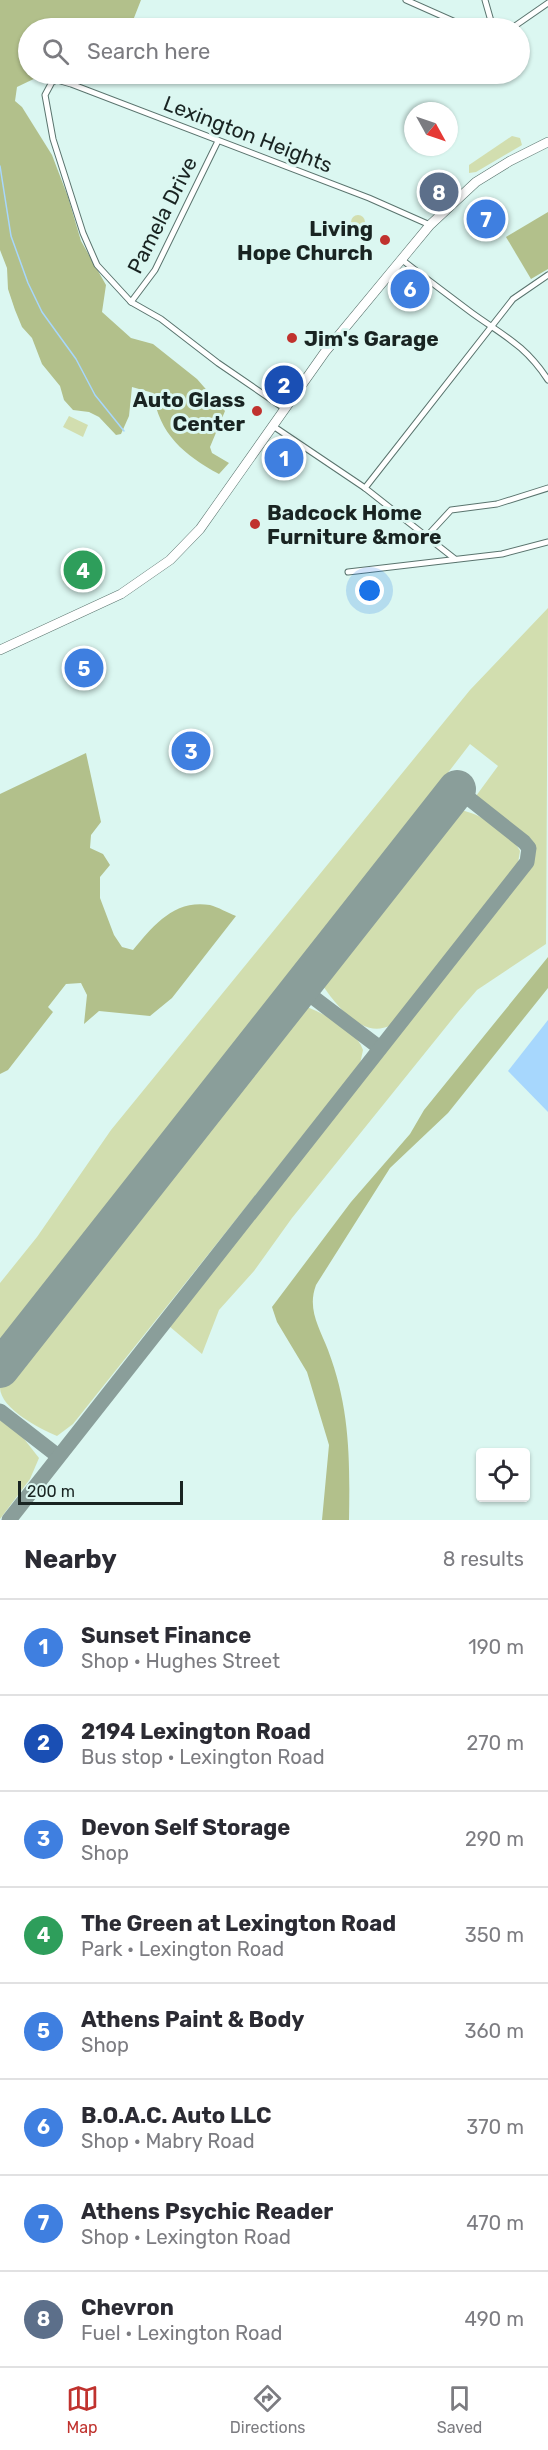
<!DOCTYPE html>
<meta charset="utf-8">
<style>
:root{--surface:#fff;--page:#f7f7f7;--text:#2b2b33;--muted:#7c7c81;--line:#e1e1e2;--accent:#c0322e}
body{margin:0;font-family:Rubik,sans-serif;background:var(--page);color:var(--text)}
.controls{position:absolute;right:18px;bottom:18px;display:grid;overflow:hidden;border-radius:6px;box-shadow:0 2px 4px #0004}
.controls button{width:54px;height:54px;display:grid;place-items:center;padding:0;border:0;border-bottom:2px solid var(--line);background:var(--surface);color:var(--text);font:30px sans-serif}
.compass{position:absolute;left:404px;top:102px;width:54px;height:54px;border-radius:50%;background:var(--surface);box-shadow:0 2px 4px #0004;rotate:130deg}
.scale{position:absolute;left:18px;bottom:15px;width:165px;box-sizing:border-box;padding-left:6px;border:3px solid #192422;border-top:0;font-size:16px;line-height:21px;white-space:nowrap;color:#192422;-webkit-text-stroke:4px #dbf7f1;paint-order:stroke}
.you{position:absolute;left:370px;top:591px;width:21px;height:21px;margin:-15px;border:4px solid #fff;border-radius:50%;background:#1a73e8;box-shadow:0 0 0 9px #1a73e833}
.badge{display:grid;place-items:center;width:39px;height:39px;border-radius:50%;background:var(--accent);color:#fff;font-size:20px;font-weight:700}
.pin{position:absolute;translate:-50% -50%;border:3px solid #fff;box-shadow:0 2px 6px #0006}
.list{margin:0;padding:0;list-style:none}
h2{display:flex;justify-content:space-between;align-items:center;height:78px;margin:0;padding:0 24px;font-size:26px}
h2 small{font-size:20px;font-weight:400;color:var(--muted)}
.list li{display:grid;grid-template-columns:39px 1fr auto;gap:18px;align-items:center;box-sizing:border-box;height:96px;padding:0 24px;border-top:2px solid var(--line)}
.list b{display:block;font-size:22px;white-space:nowrap}
.list p{margin:0;font-size:20px;white-space:nowrap;color:var(--muted)}
.list em{font-size:20px;font-style:normal;color:var(--muted)}
.icon{flex:none;width:33px;height:33px;fill:none;stroke:currentColor;stroke-width:2;stroke-linecap:round;stroke-linejoin:round}
.map{position:relative;flex:none;width:548px;height:1520px;overflow:hidden}
.search{position:absolute;background:var(--surface);box-shadow:0 2px 4px #0004;left:18px;right:18px;top:18px;height:66px;display:flex;align-items:center;gap:15px;box-sizing:border-box;padding:0 21px;border-radius:33px;color:var(--muted);font-size:22px}
.sheet{height:846px;background:var(--surface)}
nav{display:flex;justify-content:space-around;align-items:center;box-sizing:border-box;height:84px;border-top:2px solid var(--line);background:var(--surface);font-size:16px;color:var(--muted)}
nav a{display:grid;justify-items:center;gap:3px}
nav .on{color:var(--accent)}
.map>svg:first-child{display:block}
.green{fill:#d2deaf}
.forest{fill:#b2c08b}
.water{fill:#a7d7fd}
.lines{fill:none;stroke-linecap:round;stroke-linejoin:round}
.stream{stroke:#a7d7fd;stroke-width:1.5}
.taxiway{stroke:#8a9e9a;stroke-width:15}
.runway{stroke:#8a9e9a;stroke-width:38}
.street-casing{stroke:#5a746e;stroke-width:7}
.highway-casing{stroke:#5a746e;stroke-width:10}
.street{stroke:#fff;stroke-width:5}
.highway{stroke:#fff;stroke-width:9}
.poi-dot{fill:#c0322e;stroke:#dbf7f1;stroke-width:2}
.labels{text-anchor:middle;dominant-baseline:central;stroke-width:6;stroke-linejoin:round;paint-order:stroke}
.street-label{font-size:21px;fill:#192422;stroke:#dbf7f1}
.poi-label{font-size:21px;font-weight:bold;fill:#192422;stroke:#dbf7f1;text-anchor:end}
</style>
<div class="map">
<svg width="548" height="1520" viewBox="0 0 548 1520">
<rect width="100%" height="100%" fill="#dbf7f1"/>
<g class="green">
<path d="M512,136L520,138L522,145L476,172L469,173V165Z"/>
<circle cx="358" cy="222" r="7"/>
<path d="M69,416L88,425L83,437L63,427Z"/>
<path d="M77,552L88,559L93,568L89,581L77,586L63,582L72,571Z"/>
<path d="M548,608L546,944L477,990L458,1012L292,1218L254,1271L219,1310L202,1354L169,1326L533,865L536,849L531,839L476,796L498,766L470,744L447,774L450,777L0,1347V1283L37,1237L111,1130L470,690Z"/>
<path d="M459,810C478,812 511,833 520,851L518,863L391,1025C362,1040 336,1005 321,983Z"/>
<path d="M305,1006C324,1014 356,1029 363,1050L360,1064L73,1424L57,1436C40,1429 1,1409 0,1388L301,1007Z"/>
<path d="M0,1420L21,1435L39,1458L30,1479L0,1519Z"/>
</g>
<g class="forest">
<path d="M0,0H141L130,28H28V74H44L17,87L15,101L22,107L52,155L68,197L81,241L106,285L102,312L131,338L153,344L197,379L225,411L210,447L212,453L229,463L219,474C184,455 159,434 153,393L132,387L129,416L121,434L116,435L99,417L89,412L73,410L64,400L60,386L42,364L32,338L22,327L15,310L8,289L7,268L0,250Z"/>
<path d="M548,212V269L531,279L506,237Z"/>
<path d="M86,753L101,822L91,835L90,848L103,854L110,865L100,877V898L114,935L122,947L133,950C153,926 174,899 210,905C218,907 228,913 236,916L172,998L150,1016L99,1011L84,1024L87,995L81,983L66,984L48,1007L53,1012L8,1070L0,1074V794Z"/>
<path d="M548,957V988L448,1113L390,1168L316,1285C307,1309 319,1327 328,1350C350,1408 350,1459 349,1520H322L329,1445L307,1372L277,1322L272,1307L351,1202L410,1134L424,1110Z"/>
</g>
<path class="water" d="M548,1020V1112L508,1071Z"/>
<g class="lines">
<path class="stream" d="M0,166L11,236L28,283L42,312L76,359L95,395L124,431"/>
<g class="taxiway">
<path d="M301,988L380,1048"/>
<path d="M0,1411L58,1456"/>
<path d="M9,1520L527,862L529,848L524,842L457,789"/>
</g>
<path class="runway" d="M0,1369L457,789"/>
<g class="street-casing">
<g id="street">
<path d="M406,0L469,28"/>
<path d="M485,0L493,28"/>
<path d="M512,28L548,3"/>
<path d="M401,259C424,277 448,295 472,313C504,336 525,345 548,380"/>
<path d="M131,302L155,270L218,141"/>
<path d="M285,409L218,363L161,319L131,302L97,265L83,233L53,139L45,95L52,82L57,80L71,84L369,198L430,225"/>
<path d="M273,426L365,488L455,559"/>
<path d="M365,488L513,299L548,275"/>
<path d="M427,536L451,510L497,504L548,488"/>
<path d="M348,572L502,554L548,542"/>
</g>
</g>
<g class="highway-casing">
<path id="highway" d="M0,650L121,594L170,560L200,529L325,352L430,225L476,182L510,161L548,142"/>
</g>
<use href="#street" class="street"/>
<use href="#highway" class="highway"/>
</g>
<g class="poi-dot">
<circle cx="385" cy="240" r="6"/>
<circle cx="292" cy="338" r="6"/>
<circle cx="257" cy="411" r="6"/>
<circle cx="255" cy="524" r="6"/>
</g>
<g class="labels">
<g class="street-label">
<text transform="translate(248 134) rotate(21)">Lexington Heights</text>
<text transform="translate(162 215) rotate(-63)">Pamela Drive</text>
</g>
<g class="poi-label">
<text x="373" y="228">Living<tspan x="373" dy="24">Hope Church</tspan></text>
<text x="304" y="338" text-anchor="start">Jim's Garage</text>
<text x="245" y="399">Auto Glass<tspan x="245" dy="24">Center</tspan></text>
<text x="267" y="512" text-anchor="start">Badcock Home<tspan x="267" dy="24">Furniture &amp;more</tspan></text>
</g>
</g>
</svg>
<div class="controls">
<button><svg class="icon" aria-label="locate" viewBox="0 0 24 24"><circle cx="12" cy="12" r="6"/><path d="M12 2v4M12 18v4M2 12h4M18 12h4"/></svg></button>
</div>
<svg class="compass" viewBox="-18 -18 36 36"><path d="M0-13l5 13h-10z" fill="#e53935"/><path d="M0 13l5-13h-10z" fill="#7c7c81"/></svg>
<div class="scale">200 m</div>
<div class="you"></div>
<div class="pin badge" style="left:284px;top:458px;background:#3f7fe0">1</div>
<div class="pin badge" style="left:284px;top:385px;background:#1a4fb4">2</div>
<div class="pin badge" style="left:191px;top:751px;background:#3f7fe0">3</div>
<div class="pin badge" style="left:83px;top:570px;background:#2e9e5b">4</div>
<div class="pin badge" style="left:84px;top:668px;background:#3f7fe0">5</div>
<div class="pin badge" style="left:410px;top:289px;background:#3f7fe0">6</div>
<div class="pin badge" style="left:486px;top:219px;background:#3f7fe0">7</div>
<div class="pin badge" style="left:439px;top:192px;background:#5c6f8a">8</div>
<div class="search"><svg class="icon" aria-label="search" viewBox="0 0 24 24"><circle cx="10" cy="10" r="6"/><path d="M15 15l6 6"/></svg>Search here</div>
</div>
<section class="sheet">
<h2>Nearby<small>8 results</small></h2>
<ul class="list">
<li><span class="badge" style="background:#3f7fe0">1</span><div><b>Sunset Finance</b><p>Shop · Hughes Street</p></div><em>190 m</em></li>
<li><span class="badge" style="background:#1a4fb4">2</span><div><b>2194 Lexington Road</b><p>Bus stop · Lexington Road</p></div><em>270 m</em></li>
<li><span class="badge" style="background:#3f7fe0">3</span><div><b>Devon Self Storage</b><p>Shop</p></div><em>290 m</em></li>
<li><span class="badge" style="background:#2e9e5b">4</span><div><b>The Green at Lexington Road</b><p>Park · Lexington Road</p></div><em>350 m</em></li>
<li><span class="badge" style="background:#3f7fe0">5</span><div><b>Athens Paint &amp; Body</b><p>Shop</p></div><em>360 m</em></li>
<li><span class="badge" style="background:#3f7fe0">6</span><div><b>B.O.A.C. Auto LLC</b><p>Shop · Mabry Road</p></div><em>370 m</em></li>
<li><span class="badge" style="background:#3f7fe0">7</span><div><b>Athens Psychic Reader</b><p>Shop · Lexington Road</p></div><em>470 m</em></li>
<li><span class="badge" style="background:#5c6f8a">8</span><div><b>Chevron</b><p>Fuel · Lexington Road</p></div><em>490 m</em></li>
</ul>
</section>
<nav>
<a class="on"><svg class="icon" aria-label="map" viewBox="0 0 24 24"><path d="M3 6l6-2 6 2 6-2v14l-6 2-6-2-6 2zM9 4v14M15 6v14"/></svg>Map</a>
<a><svg class="icon" aria-label="directions" viewBox="0 0 24 24"><path d="M12 3l9 9-9 9-9-9zM9 14v-3h6M13 9l2 2-2 2"/></svg>Directions</a>
<a><svg class="icon" aria-label="saved" viewBox="0 0 24 24"><path d="M7 4h10v16l-5-4-5 4z"/></svg>Saved</a>
</nav>
